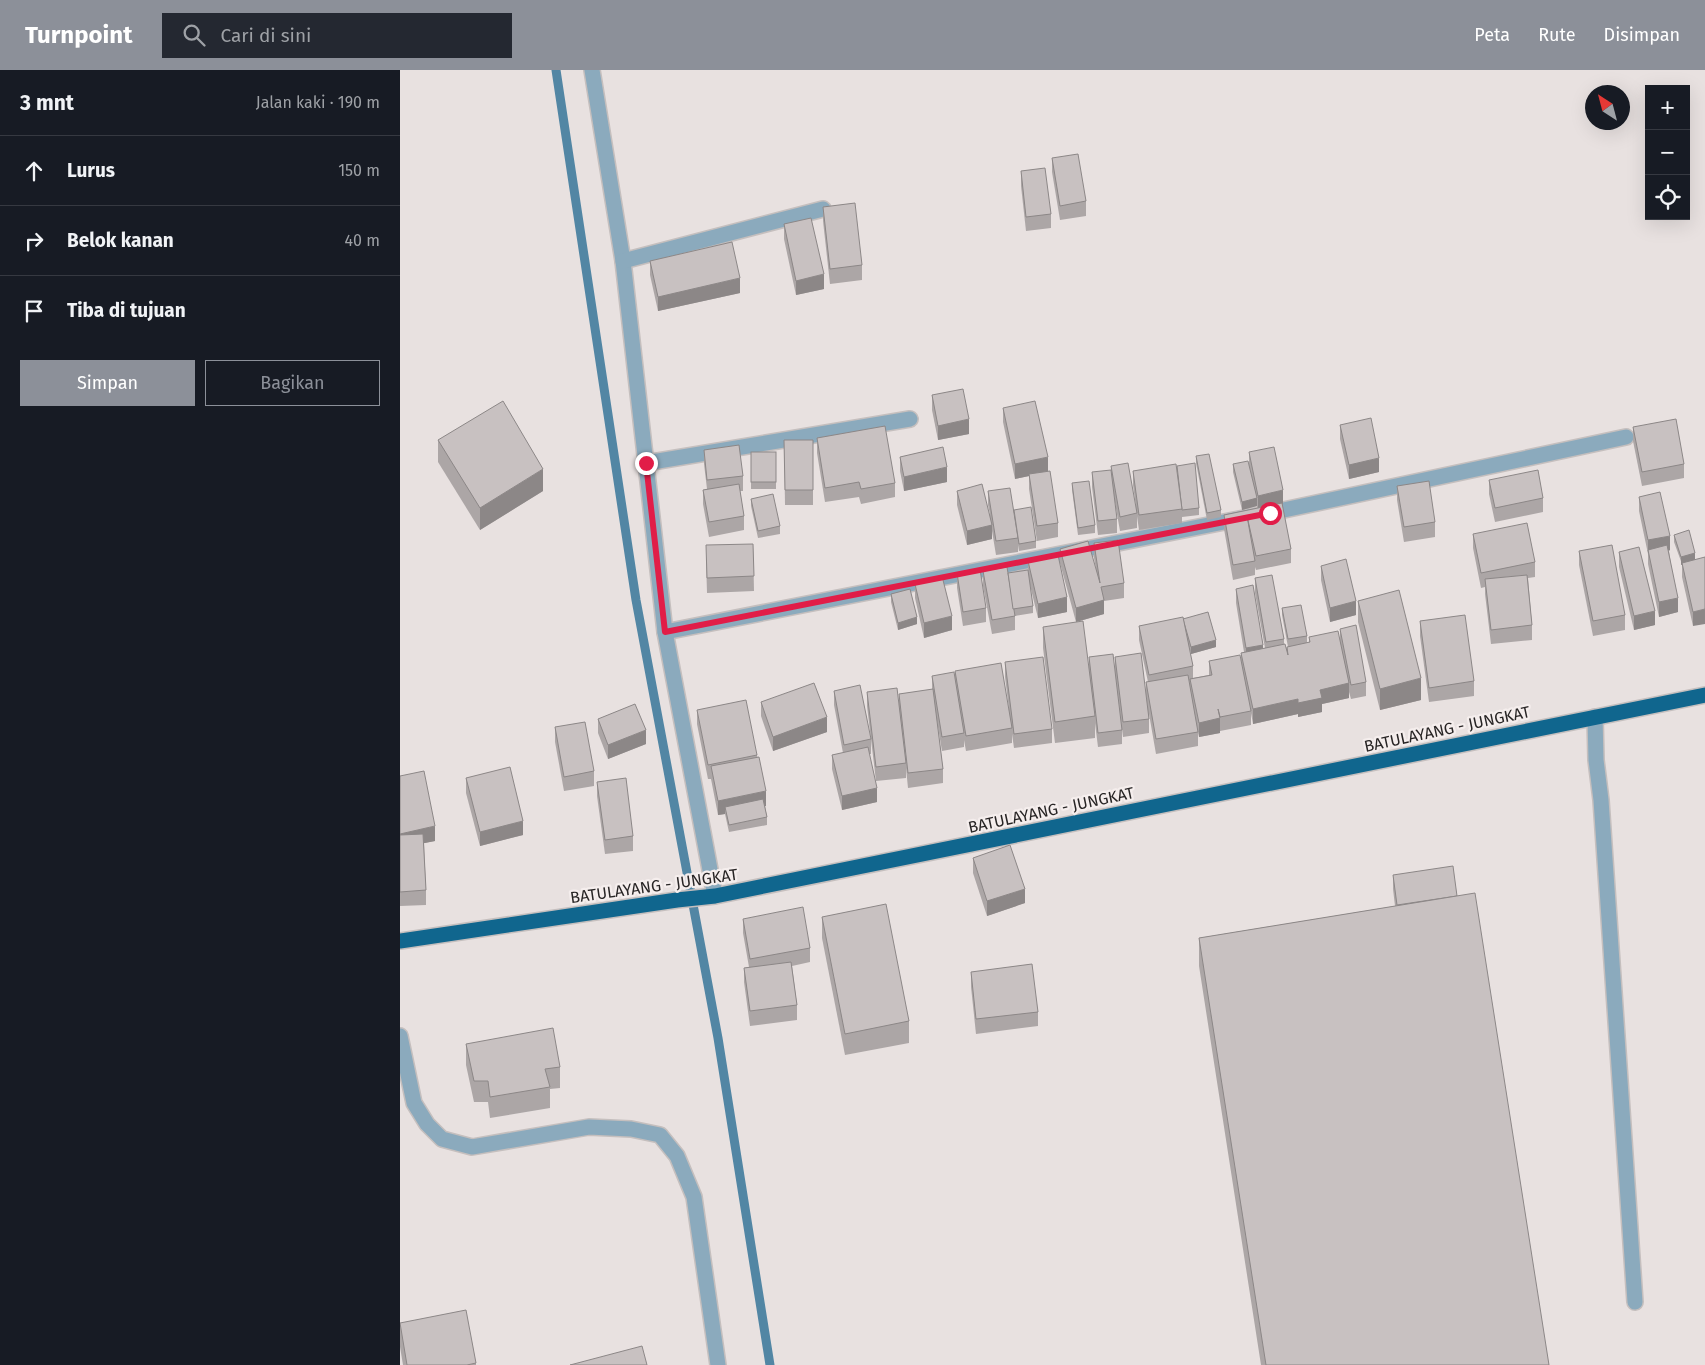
<!DOCTYPE html>
<html lang="id">
<meta charset="utf-8">
<style>
:root{--surface:#171b24;--page:#242831;--text:#f1f3f6;--muted:#9ea1a6;--line:#363941;--accent:#8c9099}
body{margin:0;font-family:"Fira Sans",sans-serif;background:var(--page);color:var(--text)}
.controls{position:absolute;right:15px;top:15px;display:grid;overflow:hidden;border-radius:0px;box-shadow:0 5px 20px #0002}
.controls button{width:45px;height:45px;display:grid;place-items:center;padding:0;border:0;border-bottom:1px solid var(--line);background:var(--surface);color:var(--text);font:25px sans-serif}
.compass{position:absolute;left:1185px;top:15px;width:45px;height:45px;border-radius:50%;background:var(--surface);box-shadow:0 5px 20px #0002;rotate:324deg}
.stop{position:absolute;width:15px;height:15px;margin:-11px;border:4px solid #e11d48;border-radius:50%;background:#fff}
.stop.end{background:#e11d48;border-color:#fff;box-shadow:0 1px 5px #0008}
.list{margin:0;padding:0;list-style:none}
h2{display:flex;justify-content:space-between;align-items:center;height:65px;margin:0;padding:0 20px;font-size:21px}
h2 small{font-size:16px;font-weight:400;color:var(--muted)}
.list li{display:grid;grid-template-columns:32px 1fr auto;gap:15px;align-items:center;box-sizing:border-box;height:70px;padding:0 20px;border-top:1px solid var(--line)}
.list b{display:block;font-size:19px;white-space:nowrap}
.list em{font-size:16px;font-style:normal;color:var(--muted)}
.actions{display:flex;gap:10px;padding:15px 20px}
.actions a{flex:1;padding:11px 0;border:1px solid var(--accent);border-radius:0px;text-align:center;font-size:18px;color:var(--accent)}
.actions .main{background:var(--accent);color:#fff}
.icon{flex:none;width:28px;height:28px;fill:none;stroke:currentColor;stroke-width:2;stroke-linecap:round;stroke-linejoin:round}
.map{position:relative;flex:none;width:1305px;height:1295px;overflow:hidden}
header{display:flex;align-items:center;gap:30px;box-sizing:border-box;height:70px;padding:0 25px;background:var(--accent);color:#fff}
header strong{font-size:24px}
nav{display:flex;gap:28px;margin-inline-start:auto;font-size:18px}
.search{width:350px;height:45px;background:var(--page);display:flex;align-items:center;gap:12px;box-sizing:border-box;padding:0 18px;border-radius:0px;color:var(--muted);font-size:19px}
main{display:flex}
aside{flex:1;background:var(--surface)}
.map>svg:first-child{display:block}
.lines{fill:none;stroke-linecap:round;stroke-linejoin:round}
.stream{stroke:#5286a4;stroke-width:9}
.lane-casing{stroke:#c5bfbe;stroke-width:18}
.street-casing{stroke:#c5bfbe;stroke-width:18}
.highway-casing{stroke:#c5bfbe;stroke-width:18}
.lane{stroke:#8baabd;stroke-width:15}
.street{stroke:#8baabd;stroke-width:15}
.highway{stroke:#10668e;stroke-width:15}
.wall{fill:#aca6a6}
.shaded-wall{fill:#8c8787}
.building{fill:#c8c1c1;stroke:#8c8787}
.route{stroke:#e11d48;stroke-width:6}
.labels{text-anchor:middle;dominant-baseline:central;stroke-width:4.5;stroke-linejoin:round;paint-order:stroke}
.street-label{font-size:16px;fill:#282525;stroke:#f5eeed}
</style>
<header>
<strong>Turnpoint</strong>
<div class="search"><svg class="icon" aria-label="search" viewBox="0 0 24 24"><circle cx="10" cy="10" r="6"/><path d="M15 15l6 6"/></svg>Cari di sini</div>
<nav><a>Peta</a><a>Rute</a><a>Disimpan</a></nav>
</header>
<main>
<aside>
<h2>3 mnt<small>Jalan kaki · 190 m</small></h2>
<ul class="list">
<li><svg class="icon" aria-label="ahead" viewBox="0 0 24 24"><path d="M12 20V5M6 11l6-6 6 6"/></svg><div><b>Lurus</b></div><em>150 m</em></li>
<li><svg class="icon" aria-label="right" viewBox="0 0 24 24"><path d="M7 20v-9h11M14 6l5 5-5 5"/></svg><div><b>Belok kanan</b></div><em>40 m</em></li>
<li><svg class="icon" aria-label="arrive" viewBox="0 0 24 24"><path d="M6 21V4h12l-3 4 3 4H6"/></svg><div><b>Tiba di tujuan</b></div></li>
</ul>
<div class="actions"><a class="main">Simpan</a><a>Bagikan</a></div>
</aside>
<div class="map">
<svg width="1305" height="1295" viewBox="0 0 1305 1295">
<rect width="100%" height="100%" fill="#e8e1e0"/>
<g class="lines">
<path class="stream" d="M156,0L236,530L318,968L370,1295"/>
<g class="lane-casing">
<g id="lane">
<path d="M1195,647L1196,690L1201,730L1235,1232"/>
<path d="M0,966L14,1033L27,1054L42,1069L72,1077L189,1057L231,1059L260,1065L277,1086L294,1127L318,1295"/>
</g>
</g>
<g class="street-casing">
<g id="street">
<path d="M192,0L223,191L265,562L315,826"/>
<path d="M223,191L423,139"/>
<path d="M246,393L510,349"/>
<path d="M265,562L870,443L1226,367"/>
</g>
</g>
<g class="highway-casing">
<path id="highway" d="M0,871L277,830L315,826L1305,625"/>
</g>
<use href="#lane" class="lane"/>
<use href="#street" class="street"/>
<use href="#highway" class="highway"/>
</g>
<g class="wall">
<path d="M652,88L686,131V146L660,150L652,102Z"/>
<path d="M621,101L651,144V158L626,161L621,116Z"/>
<path d="M423,137L462,195V210L430,214L423,151Z"/>
<path d="M384,154L424,219L396,225L384,169Z"/>
<path d="M250,191L340,223L258,241L250,205Z"/>
<path d="M532,325L569,364L538,370L532,340Z"/>
<path d="M603,338L648,402L658,453V467L637,471L629,419V406L615,409L603,352Z"/>
<path d="M940,355L979,402L949,409L940,369Z"/>
<path d="M1233,357L1284,394V408L1242,416L1233,371Z"/>
<path d="M417,368L495,413V427L461,434L459,427L425,432L417,383Z"/>
<path d="M38,370L143,421L80,460L38,392Z"/>
<path d="M384,370H413V435H385Z"/>
<path d="M304,380L343,406V421H340L344,446V460L309,467L303,434V420L307,419L304,394Z"/>
<rect x="351" y="382" width="25" height="37"/>
<path d="M849,382L883,435H882L891,479V493L856,500L855,497V505L833,510L824,459V445L857,438V436L842,440L833,402V394L849,395Z"/>
<path d="M796,386L821,440V447L807,450L796,393Z"/>
<path d="M500,387L547,412L504,421L500,401Z"/>
<path d="M711,396L736,437L733,415V401L777,405V396L799,438V445L782,447V453L739,460L737,446V458L720,461L714,427L717,449V463L698,465L692,417V402H711Z"/>
<path d="M1089,410L1143,428V442L1095,452L1089,424Z"/>
<path d="M672,413L695,455V463L678,465L672,420Z"/>
<path d="M997,416L1035,452V467L1004,472L997,430Z"/>
<path d="M557,421L590,444L588,435V421L614,440L636,471V478L619,481L618,475V482L596,485L592,461V469L567,475L557,435Z"/>
<path d="M1239,427L1270,480L1269,481L1278,542L1259,547L1248,494V484L1239,441Z"/>
<path d="M351,429L380,456V464L358,468L351,436Z"/>
<path d="M1073,464L1135,492V507L1128,508L1132,555V570L1091,574L1085,524V517L1081,518L1073,478Z"/>
<path d="M1274,465L1295,483L1293,556L1282,507V494L1274,472Z"/>
<path d="M694,473L724,513V528L704,531V544L676,552L660,493V479L696,499L694,488Z"/>
<path d="M353,474L354,521L307,523L306,490Z"/>
<path d="M1179,481L1225,545V560L1193,566L1179,495Z"/>
<path d="M1219,482L1255,555L1234,560L1219,497Z"/>
<path d="M628,491L667,542L638,548L629,511L633,536V543L615,546V560L592,564L583,516V501L608,506L628,502Z"/>
<path d="M921,496L956,545L930,552L921,510Z"/>
<path d="M557,503L586,538V552L563,556L557,518Z"/>
<path d="M855,508L884,569V574L887,579L888,577L882,545V538L907,566V573L909,572V567L940,569V559L966,612V626L951,629L949,622V628L922,634V642L898,647V644L853,654L851,643V655L820,661V659V663L799,667L796,655L798,662V676L756,684L749,644V663L723,667L716,608L722,660V674L698,677L695,653V668L655,673L643,578V557L689,597V587L715,601V587L746,621V612H748L739,570V556L784,549L816,577L791,584L788,574L793,596V608L809,605V591L841,590V583L844,582L836,533V519L863,578H865L855,523Z"/>
<path d="M515,514L552,560L524,568L515,528Z"/>
<path d="M491,524L517,554L498,560L491,532Z"/>
<path d="M958,531L1021,630L980,640L958,552Z"/>
<path d="M1020,551L1074,611V626L1029,632L1020,566Z"/>
<path d="M605,592L652,659V673L614,678L612,664V673L566,681L564,670V677L542,681L537,651L543,699V713L508,718L506,698V708L476,711L467,636V622L499,638V624L532,620V606L555,609V601L609,639L605,607Z"/>
<path d="M434,621L471,669V684H469L477,732L442,740L432,699V685L443,683L434,635Z"/>
<path d="M361,632L427,662L373,681L361,646Z"/>
<path d="M297,640L357,685L366,736H365L367,747V755L329,762L325,744L318,745L311,709H308L297,654Z"/>
<path d="M198,649L246,674L208,689L198,663Z"/>
<path d="M155,657L194,701V716L164,721L155,672Z"/>
<path d="M0,706L35,771L24,773L26,820V835L0,836Z"/>
<path d="M66,708L123,765L80,776L66,723Z"/>
<path d="M197,712L233,766V781L205,784L197,726Z"/>
<path d="M573,788L625,833L587,846L573,803Z"/>
<path d="M993,805L1057,826L1149,1295H861L799,896V868L995,836L993,819Z"/>
<path d="M422,847L509,951V973L445,985L422,868Z"/>
<path d="M343,849L410,878V892L392,896L397,935V950L350,956L344,912V898L349,897L343,863Z"/>
<path d="M571,902L638,942V956L576,964L571,917Z"/>
<path d="M66,974L160,997V1018L150,1019V1038L90,1048L88,1032H74L66,995Z"/>
<path d="M0,1253L76,1293V1295H3L0,1277Z"/>
</g>
<g class="shaded-wall">
<path d="M424,204V219L396,225V211Z"/>
<path d="M340,208V223L258,241V227Z"/>
<path d="M569,349V364L538,370V356Z"/>
<path d="M648,387V402L615,409V394Z"/>
<path d="M979,388V402L949,409V395Z"/>
<path d="M547,397V412L504,421V407Z"/>
<path d="M143,399V421L80,460V438Z"/>
<path d="M883,420V435L858,440V426Z"/>
<path d="M857,428V436L842,440V432Z"/>
<path d="M592,455V469L567,475V461Z"/>
<path d="M1270,466V480L1249,485L1248,480V470Z"/>
<path d="M1295,483V491L1281,495V487Z"/>
<path d="M667,527V542L638,548V534Z"/>
<path d="M1278,528V542L1259,547V532Z"/>
<path d="M704,530V544L676,552V538Z"/>
<path d="M956,531V545L930,552V538Z"/>
<path d="M1305,539V554L1293,556V542Z"/>
<path d="M1255,541V555L1234,560V546Z"/>
<path d="M552,546V560L524,568V553Z"/>
<path d="M517,547V554L498,560V553Z"/>
<path d="M816,570V577L791,584V577Z"/>
<path d="M863,575V589L846,593V578Z"/>
<path d="M1021,608V630L980,640V619Z"/>
<path d="M949,613V628L922,634V642L898,647V633L920,620Z"/>
<path d="M898,629V644L853,654V639Z"/>
<path d="M427,647V662L373,681V667Z"/>
<path d="M820,648V663L799,667V653Z"/>
<path d="M246,660V674L208,689V675Z"/>
<path d="M477,718V732L442,740V726Z"/>
<path d="M366,721V736L327,744L325,737V744L318,745V731Z"/>
<path d="M123,751V765L80,776V762Z"/>
<path d="M35,756V771L0,778V764Z"/>
<path d="M625,819V833L587,846V831Z"/>
</g>
<g class="building">
<path d="M678,84L686,131L660,136L652,88Z"/>
<path d="M645,98L651,144L626,147L621,101Z"/>
<path d="M455,133L462,195L430,199L423,137Z"/>
<path d="M411,148L424,204L396,211L384,154Z"/>
<path d="M332,172L340,208L258,227L250,191Z"/>
<path d="M563,319L569,349L538,356L532,325Z"/>
<path d="M103,331L143,399L80,438L38,370Z"/>
<path d="M635,331L648,387L615,394L603,338Z"/>
<path d="M971,348L979,388L949,395L940,355Z"/>
<path d="M1276,349L1284,394L1242,402L1233,357Z"/>
<path d="M485,356L495,413L461,419L459,412L425,418L417,368Z"/>
<path d="M384,370H413V420H385Z"/>
<path d="M339,375L343,406L307,410L304,380Z"/>
<path d="M543,377L547,397L504,407L500,387Z"/>
<path d="M874,377L883,420L858,426L849,382Z"/>
<rect x="351" y="382" width="25" height="30"/>
<path d="M809,384L821,440L807,443L796,386Z"/>
<path d="M848,391L857,428L842,432L833,394Z"/>
<path d="M728,393L737,443L720,447L711,396Z"/>
<path d="M795,393L799,438L782,440L777,396Z"/>
<path d="M776,394L782,439L739,445L733,401Z"/>
<path d="M711,400L717,449L698,451L692,402Z"/>
<path d="M1138,400L1143,428L1095,438L1089,410Z"/>
<path d="M650,401L658,453L637,456L629,404Z"/>
<path d="M689,411L695,455L678,458L672,413Z"/>
<path d="M1029,411L1035,452L1004,457L997,416Z"/>
<path d="M339,414L344,446L309,452L303,420Z"/>
<path d="M582,414L592,455L567,461L557,421Z"/>
<path d="M610,418L618,468L596,471L588,421Z"/>
<path d="M1260,422L1270,466L1248,470L1239,427Z"/>
<path d="M373,424L380,456L358,461L351,429Z"/>
<path d="M882,433L891,479L856,486L847,446L855,491L833,495L824,445Z"/>
<path d="M631,437L636,471L619,474L614,440Z"/>
<path d="M1127,453L1135,492L1081,503L1073,464Z"/>
<path d="M1289,460L1295,483L1281,487L1274,465Z"/>
<path d="M718,470L724,513L701,517L704,530L676,538L660,479L688,471L700,513L694,473Z"/>
<path d="M353,474L354,506L307,508L306,475Z"/>
<path d="M1212,475L1225,545L1193,551L1179,481Z"/>
<path d="M1267,475L1278,528L1259,532L1248,480Z"/>
<path d="M1239,477L1255,541L1234,546L1219,482Z"/>
<path d="M658,485L667,527L638,534L628,491Z"/>
<path d="M1305,487V539L1293,542L1282,493Z"/>
<path d="M946,489L956,531L930,538L921,496Z"/>
<path d="M607,497L615,546L592,550L583,501Z"/>
<path d="M580,499L586,538L563,542L557,503Z"/>
<path d="M628,500L633,536L613,539L608,503Z"/>
<path d="M872,505L884,569L866,572L855,508Z"/>
<path d="M1127,505L1132,555L1091,560L1085,509Z"/>
<path d="M542,506L552,546L524,553L515,514Z"/>
<path d="M853,515L863,575L846,578L836,519Z"/>
<path d="M510,519L517,547L498,553L491,524Z"/>
<path d="M999,520L1021,608L980,619L958,531Z"/>
<path d="M901,535L907,566L888,569L882,538Z"/>
<path d="M808,542L816,570L791,577L783,549Z"/>
<path d="M1065,545L1074,611L1029,618L1020,551Z"/>
<path d="M783,547L793,596L749,605L739,556Z"/>
<path d="M683,551L695,646L655,652L643,557Z"/>
<path d="M956,555L966,612L951,615L940,559Z"/>
<path d="M938,561L949,613L920,620L922,628L898,633V629L853,639L841,583L885,574L888,585L887,577L910,572L909,567Z"/>
<path d="M741,583L749,649L723,652L715,587Z"/>
<path d="M713,584L722,660L698,663L689,587Z"/>
<path d="M840,585L851,641L820,647L818,639L820,648L799,653L790,609L812,605L809,591Z"/>
<path d="M643,587L652,659L614,664L605,592Z"/>
<path d="M601,593L612,658L566,666L555,601Z"/>
<path d="M554,602L564,663L542,667L532,606Z"/>
<path d="M788,605L798,662L756,669L746,612Z"/>
<path d="M414,613L427,647L373,667L361,632Z"/>
<path d="M460,615L471,669L444,675L434,621Z"/>
<path d="M497,618L506,693L476,697L467,622Z"/>
<path d="M533,619L543,699L508,703L499,624Z"/>
<path d="M346,630L357,685L308,695L297,640Z"/>
<path d="M235,634L246,660L208,675L198,649Z"/>
<path d="M185,652L194,701L164,707L155,657Z"/>
<path d="M468,677L477,718L442,726L432,685Z"/>
<path d="M359,687L366,721L318,731L311,696Z"/>
<path d="M110,697L123,751L80,762L66,708Z"/>
<path d="M24,701L35,756L0,764V706Z"/>
<path d="M226,708L233,766L205,770L197,712Z"/>
<path d="M363,729L367,747L329,755L325,737Z"/>
<path d="M23,764L26,820L0,822V765Z"/>
<path d="M610,775L625,819L587,831L573,788Z"/>
<path d="M1053,796L1057,826L997,835L993,805Z"/>
<path d="M1075,823L1149,1295H866L799,868Z"/>
<path d="M486,834L509,951L445,964L422,847Z"/>
<path d="M403,837L410,878L350,889L343,849Z"/>
<path d="M391,892L397,935L350,941L344,898Z"/>
<path d="M632,894L638,942L576,949L571,902Z"/>
<path d="M153,958L160,997L145,999L150,1017L90,1027L88,1011H74L66,974Z"/>
<path d="M66,1240L76,1293L67,1295H7L0,1253Z"/>
<path d="M242,1276L247,1295H170Z"/>
</g>
<g class="lines">
<path class="route" d="M246,393L265,562L870,443"/>
</g>
<g class="labels">
<g class="street-label">
<text transform="translate(1047 659) rotate(-12)">BATULAYANG - JUNGKAT</text>
<text transform="translate(651 740) rotate(-12)">BATULAYANG - JUNGKAT</text>
<text transform="translate(254 816) rotate(-8)">BATULAYANG - JUNGKAT</text>
</g>
</g>
</svg>
<div class="controls">
<button>+</button>
<button>−</button>
<button><svg class="icon" aria-label="locate" viewBox="0 0 24 24"><circle cx="12" cy="12" r="6"/><path d="M12 2v4M12 18v4M2 12h4M18 12h4"/></svg></button>
</div>
<svg class="compass" viewBox="-18 -18 36 36"><path d="M0-13l5 13h-10z" fill="#e53935"/><path d="M0 13l5-13h-10z" fill="#9ea1a6"/></svg>
<div class="stop" style="left:870px;top:443px"></div>
<div class="stop end" style="left:246px;top:393px"></div>
</div>
</main>
